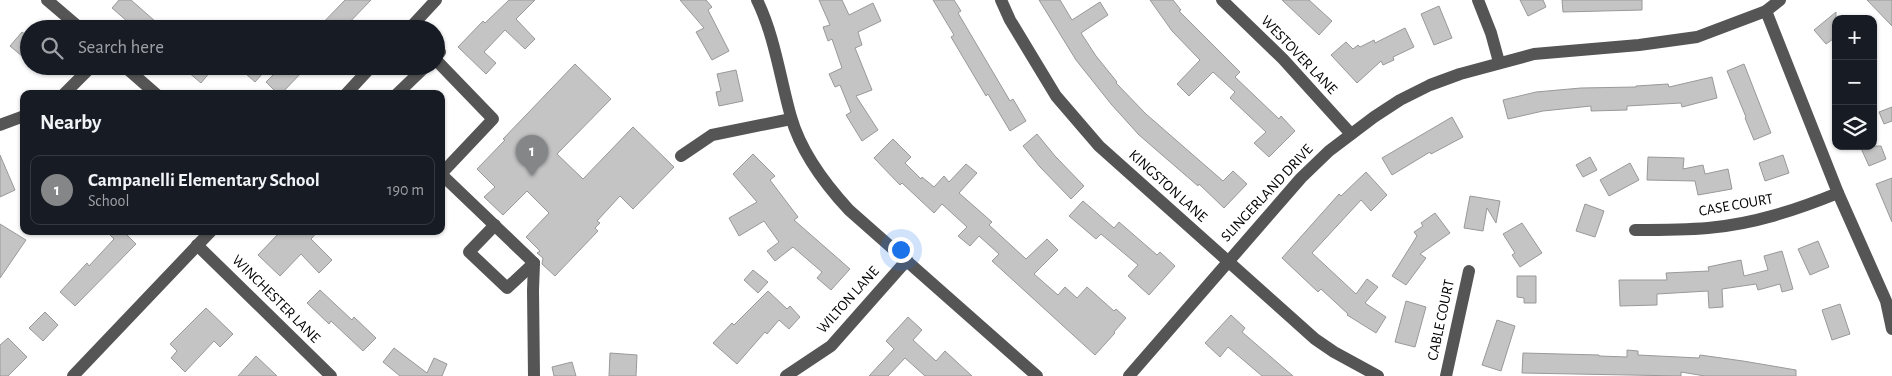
<!DOCTYPE html>
<meta charset="utf-8">
<style>
:root{--surface:#171b24;--page:#20242c;--text:#f1f3f6;--muted:#9ea1a6;--line:#363941;--accent:#858687}
body{margin:0;font-family:"Alegreya Sans",sans-serif;background:var(--page);color:var(--text)}
.controls{position:absolute;right:15px;top:15px;display:grid;overflow:hidden;border-radius:10px;box-shadow:0 1px 4px #0004}
.controls button{width:45px;height:45px;display:grid;place-items:center;padding:0;border:0;border-bottom:1px solid var(--line);background:var(--surface);color:var(--text);font:25px sans-serif}
.you{position:absolute;left:900px;top:249px;width:18px;height:18px;margin:-12px;border:4px solid #fff;border-radius:50%;background:#1a73e8;box-shadow:0 0 0 8px #1a73e833}
.badge{display:grid;place-items:center;width:32px;height:32px;border-radius:50%;background:var(--accent);color:#fff;font-size:16px;font-weight:700}
.pin{position:absolute;translate:-50% -41px;filter:drop-shadow(0 1px 2px #0008)}
.pin::after{content:'';position:absolute;top:26px;width:18px;height:15px;background:inherit;clip-path:polygon(0 0,100% 0,50% 100%)}
.list{margin:0;padding:0;list-style:none}
h2{display:flex;justify-content:space-between;align-items:center;height:65px;margin:0;padding:0 20px;font-size:21px}
h2 small{font-size:16px;font-weight:400;color:var(--muted)}
.list li{display:grid;grid-template-columns:32px 1fr auto;gap:15px;align-items:center;box-sizing:border-box;height:70px;margin:0 10px 10px;padding:0 10px;border:1px solid var(--line);border-radius:10px}
.list b{display:block;font-size:19px;white-space:nowrap}
.list p{margin:0;font-size:16px;white-space:nowrap;color:var(--muted)}
.list em{font-size:16px;font-style:normal;color:var(--muted)}
.icon{flex:none;width:28px;height:28px;fill:none;stroke:currentColor;stroke-width:2;stroke-linecap:round;stroke-linejoin:round}
.map{position:relative;flex:none;width:1892px;height:376px;overflow:hidden}
.search{position:absolute;background:var(--surface);box-shadow:0 1px 4px #0004;left:20px;top:20px;width:425px;height:55px;display:flex;align-items:center;gap:12px;box-sizing:border-box;padding:0 18px;border-radius:28px;color:var(--muted);font-size:19px}
.panel{position:absolute;background:var(--surface);box-shadow:0 1px 4px #0004;left:20px;top:90px;width:425px;height:145px;border-radius:10px}
.map>svg:first-child{display:block}
.building{fill:#c4c4c4;stroke:#999}
.lines{fill:none;stroke-linecap:round;stroke-linejoin:round}
.minor{stroke:#555;stroke-width:12}
.labels{text-anchor:middle;dominant-baseline:central;stroke-width:4.5;stroke-linejoin:round;paint-order:stroke}
.street-label{font-size:15px;fill:#000;stroke:#fff}
</style>
<div class="map">
<svg width="1892" height="376" viewBox="0 0 1892 376">
<rect width="100%" height="100%" fill="#fff"/>
<g class="building">
<path d="M119,0H131L164,29H136L112,8Z"/>
<path d="M345,0H371L343,29H317Z"/>
<path d="M509,0H535L516,19L535,39L525,49L505,30L484,52L496,63L486,74L458,47L483,21L485,23Z"/>
<path d="M680,0H706L712,7L708,10L729,51L712,60L696,32L704,28Z"/>
<path d="M819,0H842L849,15L873,3L881,21L858,32L862,45L855,48L872,90L856,96L878,130L862,141L846,115L851,112L840,85L835,87L829,74L842,68L832,39L828,41L823,27L830,25Z"/>
<path d="M933,0H954L961,11L958,13L1010,101L1013,99L1026,121L1010,131L988,94L986,96L951,37L954,35Z"/>
<path d="M1039,0H1060L1072,20L1100,2L1108,15L1081,33L1096,56L1117,82L1116,83L1146,114L1223,181L1233,171L1247,184L1224,208L1199,184L1198,186L1139,135L1111,104L1076,60Z"/>
<path d="M1150,0H1173L1181,10L1179,11L1240,72L1235,77L1279,119L1281,116L1295,131L1269,157L1254,143L1266,132L1230,98L1235,92L1213,72L1189,96L1177,84L1200,60L1172,31Z"/>
<path d="M1282,0H1309L1332,21L1319,35Z"/>
<path d="M1520,0H1543L1546,7L1528,16Z"/>
<path d="M1562,0H1642V10L1563,12Z"/>
<path d="M1867,0H1892V26Z"/>
<path d="M1439,6L1452,38L1434,45L1421,14Z"/>
<path d="M1836,12V37L1826,44L1814,30Z"/>
<path d="M1405,28L1414,47L1393,57L1394,60L1383,65L1381,61L1357,83L1331,55L1346,42L1353,49L1358,45L1360,47L1374,40L1375,43Z"/>
<path d="M22,32L29,37V62L10,46Z"/>
<path d="M575,64L611,99L557,154L583,179L633,127L674,167L633,209L620,196L597,221L600,223L595,228L598,231L555,276L542,264L543,258L537,253L540,251L526,237L549,213L527,191L503,215L484,197L495,187L477,169L505,140L503,139Z"/>
<path d="M1744,64L1771,133L1754,140L1745,118L1746,117L1727,71Z"/>
<path d="M181,66H215L201,83Z"/>
<path d="M251,66H256L263,73L255,82L245,73Z"/>
<path d="M282,66H296L302,72L281,94H278L266,82Z"/>
<path d="M736,70L743,101L719,106L716,92L721,91L717,74Z"/>
<path d="M1712,77L1717,98L1682,107L1681,103L1627,106V110L1591,111V106L1543,111L1508,119L1503,100L1536,92L1581,88L1636,87V86L1668,84L1669,87Z"/>
<path d="M1892,107V121L1884,124L1879,112Z"/>
<path d="M1452,117L1463,137L1431,154L1430,152L1392,175L1382,158Z"/>
<path d="M1037,134L1055,156L1084,186L1071,199L1040,167L1023,146Z"/>
<path d="M893,139L911,157L905,163L921,179L922,177L934,187L944,176L949,182L966,164L977,173L959,193L992,222L989,225L1026,259L1047,239L1058,250L1034,274L1058,295L1065,287L1077,298L1087,287L1114,311L1116,309L1126,318L1114,332L1115,333L1095,355L992,261L999,254L979,236L970,246L958,236L967,227L942,204L934,213L902,183L900,185L874,158Z"/>
<path d="M1860,146H1881L1886,159L1869,166Z"/>
<path d="M753,154L775,176L770,180L798,217L794,220L850,269L831,290L817,278L822,272L793,247L775,261L767,251L779,242L764,221L739,236L729,218L757,202L733,174Z"/>
<path d="M0,155L15,190L0,197Z"/>
<path d="M1783,155L1789,173L1765,181L1759,163Z"/>
<path d="M1590,157L1597,170L1583,177L1576,165Z"/>
<path d="M1648,157L1684,158L1683,169L1703,165L1705,174L1728,169L1732,189L1698,195L1695,181L1647,180Z"/>
<path d="M1630,163L1639,180L1609,196L1600,180Z"/>
<path d="M1366,172L1387,195L1371,211L1361,200L1312,253L1356,294L1367,279L1378,287L1365,303L1386,317L1376,333L1347,315L1348,314L1321,289L1318,292L1282,258L1339,194L1341,196Z"/>
<path d="M1892,178V222L1876,184Z"/>
<path d="M1470,196L1500,201L1496,223L1487,208L1483,231L1464,228Z"/>
<path d="M1083,201L1114,228L1119,222L1157,255L1160,252L1175,266L1149,295L1128,276L1138,265L1101,234L1096,239L1069,216Z"/>
<path d="M1585,204L1604,211L1595,237L1576,231Z"/>
<path d="M1435,213L1450,233L1420,254L1426,258L1406,285L1392,276L1417,236L1414,232L1423,226L1421,223Z"/>
<path d="M1522,223L1542,253L1520,267L1512,255L1515,253L1503,234Z"/>
<path d="M0,224L26,240L0,278Z"/>
<path d="M106,231H123L136,244L75,306L60,292L87,263L89,266L114,239Z"/>
<path d="M281,231H318L311,239L332,260L319,273L301,254L280,276L258,255Z"/>
<path d="M1818,241L1829,267L1810,275L1798,249Z"/>
<path d="M1782,251L1793,289L1782,292L1780,284L1758,290L1756,284L1722,289L1723,307L1709,308L1708,291L1657,294V305L1620,306L1619,280H1667L1666,273L1709,271L1708,267L1741,260L1744,276L1768,270L1764,256Z"/>
<path d="M753,270L768,282L758,293L744,280Z"/>
<path d="M1517,276H1536V303H1524V298L1517,297Z"/>
<path d="M320,290L352,320L354,317L376,338L363,351L331,321L329,324L307,303Z"/>
<path d="M768,291L787,309L790,306L800,317L789,329L779,320L767,334L765,332L737,364L713,343L732,323L734,325Z"/>
<path d="M1406,301L1426,307L1415,347L1395,342Z"/>
<path d="M1840,304L1850,334L1832,340L1822,310Z"/>
<path d="M206,308L233,334L220,347L214,341L185,372L171,358L177,351L170,344Z"/>
<path d="M45,312L58,325L43,341L29,328Z"/>
<path d="M1231,315L1245,328L1242,332L1293,376H1262L1228,347L1220,357L1205,343Z"/>
<path d="M908,317L922,330L913,340L936,361L945,351L972,376H925L905,358L888,376H869L894,349L886,341Z"/>
<path d="M1497,320L1515,326L1501,371L1482,365Z"/>
<path d="M8,338L27,357L8,376H0V345Z"/>
<path d="M394,348L427,373L434,358L447,364L442,376H400L383,362Z"/>
<path d="M1627,350L1638,351V355L1699,358L1700,355L1743,361L1796,370V376H1705L1681,372V376L1522,373L1523,353L1599,355V356L1627,357Z"/>
<path d="M610,353L637,355L636,376H609Z"/>
<path d="M256,356L277,376H238Z"/>
<path d="M572,362L576,376H554L552,367Z"/>
</g>
<g class="lines">
<g class="minor">
<path d="M47,0L81,29"/>
<path d="M757,0C775,37 780,78 791,117C801,152 824,183 849,210L1037,376"/>
<path d="M1001,0L1010,20L1056,96L1099,146L1315,339L1334,352L1378,376"/>
<path d="M1222,0L1283,59L1351,134"/>
<path d="M1478,0L1491,33L1499,62"/>
<path d="M1766,11L1838,193L1886,301L1892,329"/>
<path d="M409,29L436,0"/>
<path d="M436,48L440,52L436,56"/>
<path d="M436,60L493,119L441,174"/>
<path d="M124,66L156,94"/>
<path d="M64,94L92,66"/>
<path d="M346,94L372,66"/>
<path d="M397,94L426,66"/>
<path d="M0,125L24,116"/>
<path d="M681,156L712,135L791,119"/>
<path d="M441,174L534,263"/>
<path d="M495,225L469,252L507,288L534,263"/>
<path d="M1635,230C1659,230 1684,230 1708,228C1754,224 1796,210 1838,193"/>
<path d="M197,245L331,376"/>
<path d="M73,376L211,231"/>
<path d="M534,376L533,290L534,263"/>
<path d="M786,376L831,346L907,260"/>
<path d="M1129,376L1301,178L1329,151L1374,117L1400,100L1430,85L1460,74L1534,54L1639,45L1697,37L1766,11L1780,0"/>
<path d="M1446,376L1469,271"/>
</g>
</g>
<g class="labels">
<g class="street-label">
<text transform="translate(1299 55) rotate(46)">WESTOVER LANE</text>
<text transform="translate(1168 186) rotate(42)">KINGSTON LANE</text>
<text transform="translate(1267 193) rotate(-47)">SLINGERLAND DRIVE</text>
<text transform="translate(1736 205) rotate(-10)">CASE COURT</text>
<text transform="translate(276 299) rotate(45)">WINCHESTER LANE</text>
<text transform="translate(848 300) rotate(-48)">WILTON LANE</text>
<text transform="translate(1441 320) rotate(-78)">CABLE COURT</text>
</g>
</g>
</svg>
<div class="controls">
<button>+</button>
<button>−</button>
<button><svg class="icon" aria-label="layers" viewBox="0 0 24 24"><path d="M12 4l9 5-9 5-9-5zM3 14l9 5 9-5"/></svg></button>
</div>
<div class="you"></div>
<div class="pin badge" style="left:532px;top:176px">1</div>
<div class="search"><svg class="icon" aria-label="search" viewBox="0 0 24 24"><circle cx="10" cy="10" r="6"/><path d="M15 15l6 6"/></svg>Search here</div>
<section class="panel">
<h2>Nearby<small></small></h2>
<ul class="list">
<li><span class="badge">1</span><div><b>Campanelli Elementary School</b><p>School</p></div><em>190 m</em></li>
</ul>
</section>
</div>
